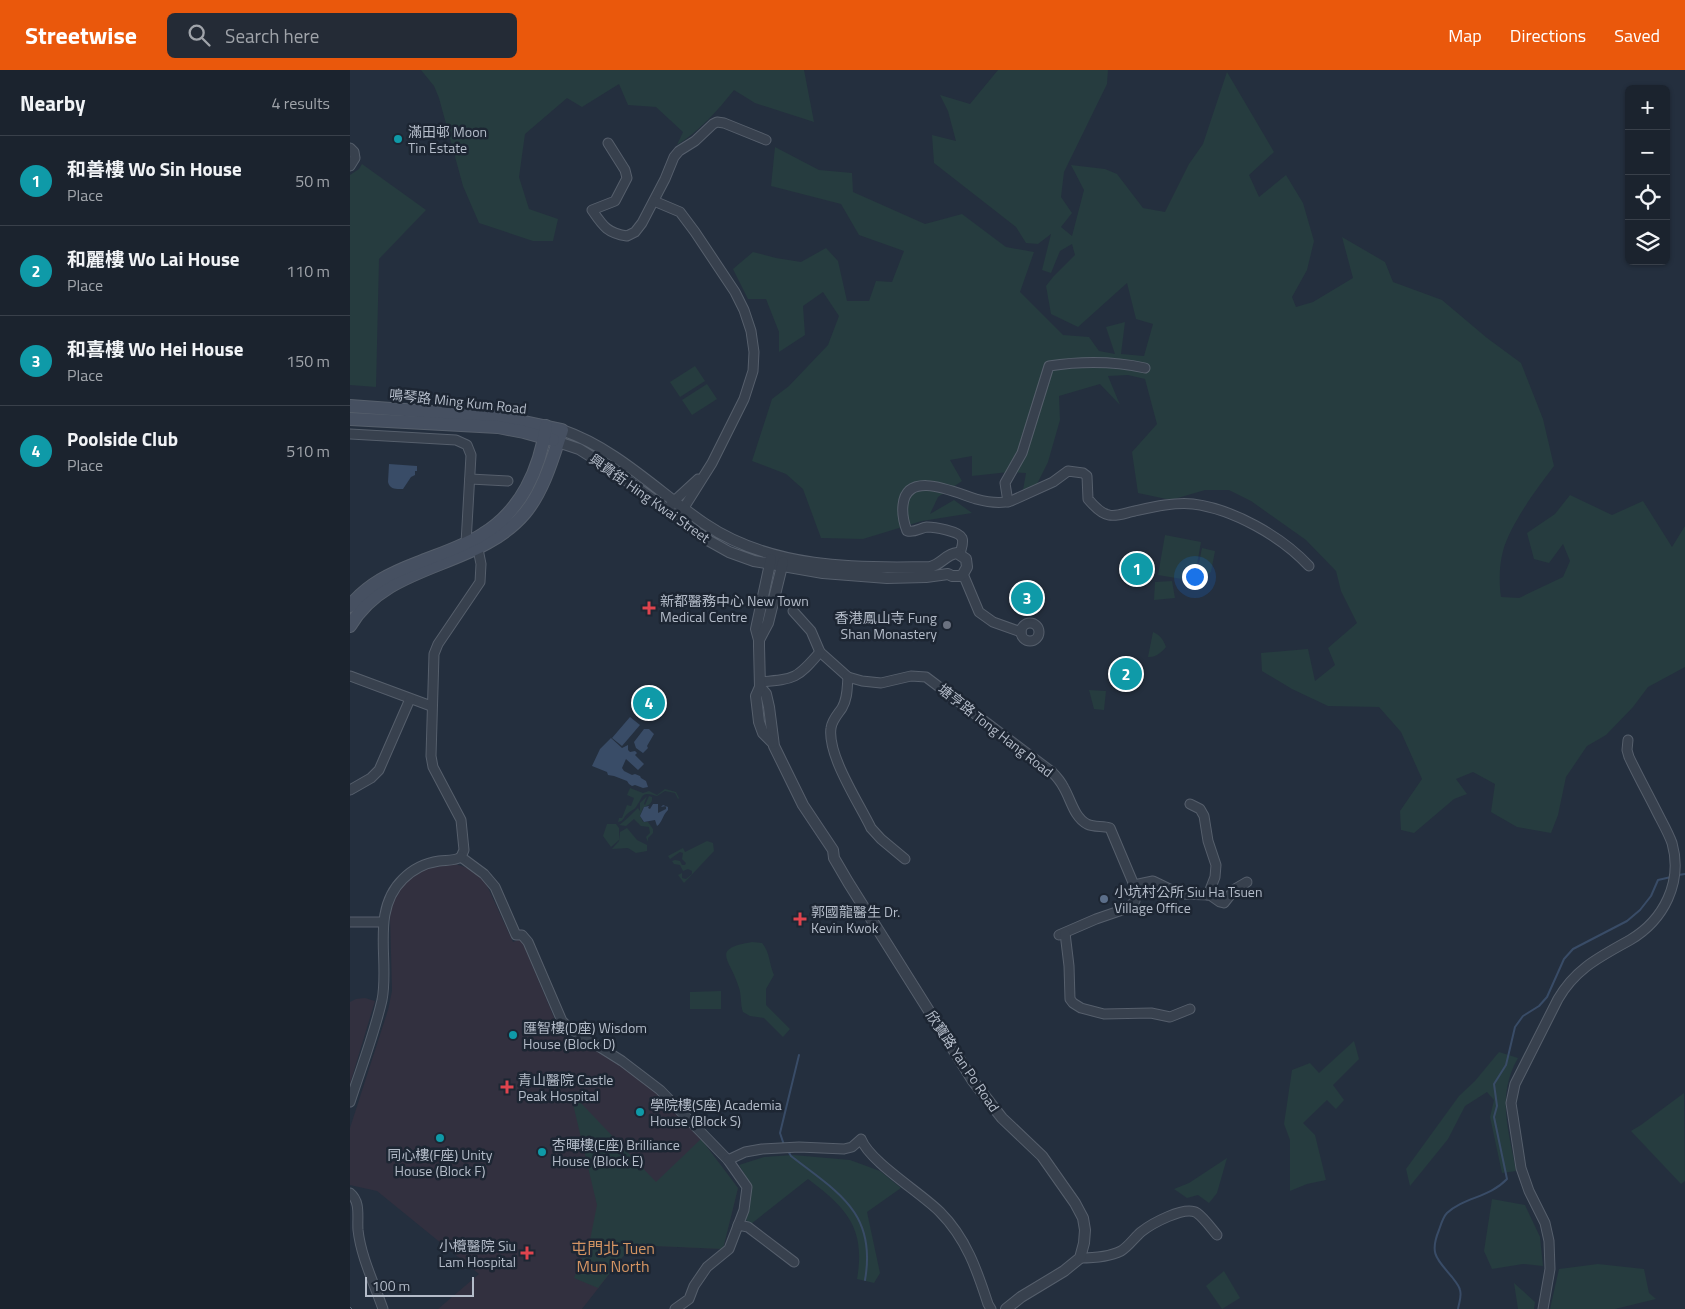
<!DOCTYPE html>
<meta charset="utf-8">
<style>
:root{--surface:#1b232e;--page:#242b36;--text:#f1f3f6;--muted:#a0a4aa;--line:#39404a;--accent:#ea580c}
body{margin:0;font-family:"Titillium Web","Noto Sans TC",sans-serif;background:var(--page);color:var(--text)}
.controls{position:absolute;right:15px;top:15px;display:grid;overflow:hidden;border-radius:8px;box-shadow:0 1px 4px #0004}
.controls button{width:45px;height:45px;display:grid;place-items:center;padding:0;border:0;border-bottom:1px solid var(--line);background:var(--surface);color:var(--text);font:25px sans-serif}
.scale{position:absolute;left:15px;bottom:12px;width:109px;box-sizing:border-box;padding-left:5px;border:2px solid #b4bcc9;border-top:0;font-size:14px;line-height:18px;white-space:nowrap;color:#b4bcc9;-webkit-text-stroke:4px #1d2633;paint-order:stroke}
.you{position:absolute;left:844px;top:506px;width:18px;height:18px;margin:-12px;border:4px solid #fff;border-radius:50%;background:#1a73e8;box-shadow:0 0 0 8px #1a73e833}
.badge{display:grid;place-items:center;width:32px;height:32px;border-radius:50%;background:var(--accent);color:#fff;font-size:16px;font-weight:700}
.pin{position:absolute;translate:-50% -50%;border:2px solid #fff;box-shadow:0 1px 5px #0006}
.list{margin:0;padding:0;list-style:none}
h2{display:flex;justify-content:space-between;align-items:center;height:65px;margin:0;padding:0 20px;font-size:21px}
h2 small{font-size:16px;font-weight:400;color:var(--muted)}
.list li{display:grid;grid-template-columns:32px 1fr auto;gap:15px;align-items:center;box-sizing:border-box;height:90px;padding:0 20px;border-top:1px solid var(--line)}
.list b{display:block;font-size:19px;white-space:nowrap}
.list p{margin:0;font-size:16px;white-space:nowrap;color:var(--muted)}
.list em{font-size:16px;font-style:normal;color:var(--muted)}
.icon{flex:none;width:28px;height:28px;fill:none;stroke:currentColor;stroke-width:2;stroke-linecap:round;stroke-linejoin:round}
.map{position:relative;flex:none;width:1335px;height:1239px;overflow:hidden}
header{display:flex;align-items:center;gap:30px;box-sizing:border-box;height:70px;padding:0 25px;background:var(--accent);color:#fff}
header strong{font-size:24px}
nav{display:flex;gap:28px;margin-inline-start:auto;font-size:18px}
.search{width:350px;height:45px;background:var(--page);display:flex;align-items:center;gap:12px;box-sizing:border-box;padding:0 18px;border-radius:8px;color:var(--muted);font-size:19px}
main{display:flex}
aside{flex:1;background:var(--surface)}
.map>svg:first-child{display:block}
.medical{fill:#32303f}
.green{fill:#263c3f}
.water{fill:#394c67}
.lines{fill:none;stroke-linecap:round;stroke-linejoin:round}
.stream{stroke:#394c67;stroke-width:2}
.minor-casing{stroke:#565f6c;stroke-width:11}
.tertiary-casing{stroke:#565f6c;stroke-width:12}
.secondary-casing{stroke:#565f6c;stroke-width:14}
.minor{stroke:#38414e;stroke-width:9}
.tertiary{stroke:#38414e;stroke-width:10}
.secondary{stroke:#465061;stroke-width:12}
.tram{stroke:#5a6575;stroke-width:1}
.culture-dot{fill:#0f9aa8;stroke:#1d2633;stroke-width:2}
.health-dot{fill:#e0444e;stroke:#1d2633;stroke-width:2}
.worship-dot{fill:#6b7280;stroke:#1d2633;stroke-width:2}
.service-dot{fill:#5c6f8a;stroke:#1d2633;stroke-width:2}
.labels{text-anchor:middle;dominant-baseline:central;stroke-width:5;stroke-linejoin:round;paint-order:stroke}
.poi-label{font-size:14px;fill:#b4bcc9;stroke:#1d2633;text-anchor:start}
.street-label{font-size:14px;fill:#b4bcc9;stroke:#1d2633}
.quarter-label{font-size:16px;fill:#d59563;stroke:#1d2633}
</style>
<header>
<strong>Streetwise</strong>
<div class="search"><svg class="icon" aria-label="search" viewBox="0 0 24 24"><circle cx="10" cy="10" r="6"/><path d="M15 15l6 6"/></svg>Search here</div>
<nav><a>Map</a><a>Directions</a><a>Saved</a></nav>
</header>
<main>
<aside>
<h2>Nearby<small>4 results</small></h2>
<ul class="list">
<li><span class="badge" style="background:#0f9aa8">1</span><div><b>和善樓 Wo Sin House</b><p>Place</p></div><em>50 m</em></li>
<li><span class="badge" style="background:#0f9aa8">2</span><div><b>和麗樓 Wo Lai House</b><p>Place</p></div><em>110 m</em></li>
<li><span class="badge" style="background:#0f9aa8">3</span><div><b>和喜樓 Wo Hei House</b><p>Place</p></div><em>150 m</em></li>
<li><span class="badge" style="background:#0f9aa8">4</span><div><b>Poolside Club</b><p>Place</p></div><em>510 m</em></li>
</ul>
</aside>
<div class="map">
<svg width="1335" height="1239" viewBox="0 0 1335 1239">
<rect width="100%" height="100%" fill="#242f3e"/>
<g class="medical">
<path d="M103,793L123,800L134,809L163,872L171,869L211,964L243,976L270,994L308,1022L341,1056L388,1118L373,1179L282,1175L232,1239H88L129,1204L27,1121L0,1115V1058L38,940L42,921L40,846L42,832L52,813L75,796Z"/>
<path d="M15,928L25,931L0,1014V932L6,929Z"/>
</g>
<g class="green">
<path d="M71,0H454L464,52L405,33L384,20C366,42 352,59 327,75L333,62L306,37L278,35L269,14L232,37L217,28L175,64L169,107L179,139L208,149L203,171H183L129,153L113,116L89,28L84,16Z"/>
<path d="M648,0H758L757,14L714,102L711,127L722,143L711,157L722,166L734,120L721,95L755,99L767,104L793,138L815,142L839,94L853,74L877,2L924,82L899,105L909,127L936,105L953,133L964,171L957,200L942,227L946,237L963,232L1003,208L992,167L1035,192L1043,212L1092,230L1137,268L1171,293L1193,349L1204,396C1187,418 1160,455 1153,481C1149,496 1149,513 1151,527L1169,528L1213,507L1220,491L1213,474L1199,493L1184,489L1177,463L1205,444L1220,425L1262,445L1293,431L1322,477L1335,456V597L1298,617L1283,637L1256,665L1237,676L1216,707L1208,745L1201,763L1167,757L1141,742L1145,714L1123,702L1106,709L1117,724L1104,729L1064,763L1051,760L1050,741L1072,709L1051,662L1029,637L978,636L942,619L912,601L911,583L958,579L965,611L985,595L978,578L1007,553L991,521L986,501L956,470L901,431L879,420H855L821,430L788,423L782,382L807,354L795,309L778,305L758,306L770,335L750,314L709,326L710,350L698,392L682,424L673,420L676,403L659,402L622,406V386L600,390L612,411L588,427L580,444L604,430L622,443L572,451L513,469L471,468L453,419L436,404L402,391L422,329L439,316L478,275L489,246L473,222L453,236L455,265L429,282V262L416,229H398L383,199L403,182L426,188L451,192L476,178L488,191L497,231H519L526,211L542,212L554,181L509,165L491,134L421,116L425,77L469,100L502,103L503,122L575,154L612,144L656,177L684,182L670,222L713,265L739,267L749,281L765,284L756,257L775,252L771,284L794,286L803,254L786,249L777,213L728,257L701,244L696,216L703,207L725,185L722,174L710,181L701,203L692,200L701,164L688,174L676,173L666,157L584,93L582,65L606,71L598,41L590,25L620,34Z"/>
<path d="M12,94L76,140L29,189L26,317L0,315V105L9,99Z"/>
<path d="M345,296L355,311L330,327L320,312Z"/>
<path d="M357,314L367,329L342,345L332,330Z"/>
<path d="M815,465L851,472L846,500L834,498L832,509L808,505Z"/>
<path d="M852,478L865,481L861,502L852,509L846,507Z"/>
<path d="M822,511L825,528L804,530L805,512Z"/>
<path d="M803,562C810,565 813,569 816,577C812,582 805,588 798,587Z"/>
<path d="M739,620L756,621L754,640L744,639Z"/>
<path d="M280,718L293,723L299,721L307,725L315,719L326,722L329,728L328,729L325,723L315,721L307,726C291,721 294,725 286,737C284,740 280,741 277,744C273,748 274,751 268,752L269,748H272L277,735L281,736L284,728L277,725Z"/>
<path d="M297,726L294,734L295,735L299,726L302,727C303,734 298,735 293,738L290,746L293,752H298L303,759V763L298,768V772L296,767L300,763L299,757L291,756L284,749L276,756L269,755C273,753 284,742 288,738L290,741V733Z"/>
<path d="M257,754H266L269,758V770L261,777L253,766Z"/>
<path d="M277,758L287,770L297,775V781L286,783L278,778L262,779L269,771L270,762Z"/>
<path d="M357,771L363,773L364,781L334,813L328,805L332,803V808L336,809L342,804V801L338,799L333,801L330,795L324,794L322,791L325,790L330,791L332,795H335L336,793L332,789L333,783L330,782L320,789L318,786L333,778L335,782Z"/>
<path d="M402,872L412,873C420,882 419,894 424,905L416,919V935L440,959L433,967L414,948L400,946L393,942C390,934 392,924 388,915C380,889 360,879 402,872Z"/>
<path d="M371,921V939H340V922Z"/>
<path d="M1004,971L1009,989L983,1015L994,1030L986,1039L977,1030L953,1053L965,1065L976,1110L957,1114L940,1121V1070L934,1054L942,1000L960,993L969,1003Z"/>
<path d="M1149,982L1168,988C1146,1026 1159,1060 1166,1101L1152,1103L1140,1047L1144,1030L1137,1022L1115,1036L1098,1069L1060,1116L1056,1099L1109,1026L1125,1011Z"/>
<path d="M1334,1023L1335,1111L1331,1114L1281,1061L1291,1055Z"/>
<path d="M230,1032L306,1112L351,1069L388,1118L373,1179L282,1175L248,1218L224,1208L240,1170L247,1135L223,1034Z"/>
<path d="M443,1085L500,1090L530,1101L551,1118L517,1142L530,1203L524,1213L507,1209C516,1157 496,1138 458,1109L401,1154L396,1150L402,1116L389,1095L414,1087Z"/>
<path d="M877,1088L867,1123L859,1133L848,1125L837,1128L824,1119L839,1113Z"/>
<path d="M1142,1129L1175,1135L1190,1167L1193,1196L1173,1194L1142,1199L1134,1181Z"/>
<path d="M1248,1194L1294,1199L1299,1223L1306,1229L1265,1239H1200L1209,1199Z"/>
<path d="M874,1201L890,1228L872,1239L856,1216Z"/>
<path d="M1164,1213L1185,1232L1184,1239H1168Z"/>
</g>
<g class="water">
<path d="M39,394L67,396V401H65V405L61,407L53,419C47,419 40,420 38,412Z"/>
<path d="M280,647L290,655L272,676L262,668Z"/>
<path d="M294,659H299L304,664L297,676L298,678L293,683L286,678L284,672Z"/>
<path d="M261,668L272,678L278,675V680L280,682L285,681L287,683L285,685L294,694L288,700L276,689L272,698L274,701L282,705L285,704L290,706L291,708L296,711L298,717L293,718L285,715L282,716L279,714L277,711L264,706L258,705L257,702L242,696L250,679Z"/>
<path d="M303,734H308V743L316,739V736L311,737L313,735L318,737V740C312,746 312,753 307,756L305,750L294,752L290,746L294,737L299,736L298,738L300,739Z"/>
</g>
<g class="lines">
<g class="stream">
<path d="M1328,805L1335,804"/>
<path d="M434,1075L430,1063L449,985"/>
<path d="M438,1081L441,1086C487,1122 527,1142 515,1210"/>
<path d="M1108,1239C1109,1232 1112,1227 1110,1220C1109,1215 1105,1211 1102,1207C1087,1189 1079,1184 1089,1160C1091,1154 1093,1147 1097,1143C1114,1127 1139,1128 1157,1109L1144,1047L1147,1036L1144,1014L1156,995L1165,957L1173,946L1189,936L1197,927L1214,889L1223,879L1277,851L1290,840L1301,826L1308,810L1321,807"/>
</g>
<g class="minor-casing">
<g id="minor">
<path d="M258,73L275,100L277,108L265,131L242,140C253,156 257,163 277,166L285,162L292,153L315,109L324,87L329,81L345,71L363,54L367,52L374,53L416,70"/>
<path d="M0,78L4,82L5,88L0,96"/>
<path d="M304,131L330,142L345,162L385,222L394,240L401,261L404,282L403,301L394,329L362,393L330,444"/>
<path d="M0,364L106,370L117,375L121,385L116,473"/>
<path d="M120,409L158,411"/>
<path d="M658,432L655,413L672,383L699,296C732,291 763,291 795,298"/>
<path d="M320,436L324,431L348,409"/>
<path d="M610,484C611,479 614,473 612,468C609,461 584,457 577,457C570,458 565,463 557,461C554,453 552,443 553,435C557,399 606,423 626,429C637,432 649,434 661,431L703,412L718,401L733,403L737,406L738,429C743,435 752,444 759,445C767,447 778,442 785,441C803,437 824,432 843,434C883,439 931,466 959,496"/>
<path d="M613,504L629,542L643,552L671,562"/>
<path d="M443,541L461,561L470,582L498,607L512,611L531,613L561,606L576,607L702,702C707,707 711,712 714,718C721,730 724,747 737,754C745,758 753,755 760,758L784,815L785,831L778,838L746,849L709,865"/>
<circle cx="680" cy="562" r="9"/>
<path d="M0,606L81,636"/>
<path d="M498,607C497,617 498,628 492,638C488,644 482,650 481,658C477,685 509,733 521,758L531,769L555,789"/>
<path d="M410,612C445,609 447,609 470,582"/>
<path d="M0,720L21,708L29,700L60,629"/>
<path d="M840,734L850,739L854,746L858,771L866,795L865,807L858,825"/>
<path d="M111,787L134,804L145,817L166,865H172L178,872L212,951L218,957L272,991L310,1020L378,1090L397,1117L394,1140L379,1179L357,1197L344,1216L339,1229L325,1239"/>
<path d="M111,787L114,780L111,750L83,697L81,686L84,584L88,574L130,512L131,494L128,479"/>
<path d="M784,815L803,811L830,824L860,825L870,832L874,833L885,819L897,812"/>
<path d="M0,852H33"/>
<path d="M715,863L719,896L720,929L723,933L731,938L754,944L801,943L820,947L840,939"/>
<path d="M0,1032C11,998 24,965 32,930C40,891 20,841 53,809C63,799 75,793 89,791C97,790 105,791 111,787"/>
<path d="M378,1090L395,1082L412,1079L449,1077L494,1079L502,1077L511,1069C520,1092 570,1122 590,1142C616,1168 627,1200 638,1234L641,1239"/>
<path d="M0,1123C11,1132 7,1147 8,1160C11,1187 24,1213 33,1239"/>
<path d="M388,1155L398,1157L444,1192"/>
<path d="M730,1188C743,1188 759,1187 771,1181C779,1176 784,1168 791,1162C801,1154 835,1135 847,1143C854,1148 861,1158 867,1165"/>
<path d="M1193,1239L1200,1199L1199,1171L1195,1153L1179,1121L1171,1098L1161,1033L1165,1014L1208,929C1226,898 1250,887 1280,870C1314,850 1333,812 1322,773C1318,762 1312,752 1307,742C1298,724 1288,706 1279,687L1277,680L1278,670"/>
</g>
</g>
<g class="tertiary-casing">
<g id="tertiary">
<path d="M208,372L229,379L256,396L328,447L354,468L379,482L404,491L473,503L537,508L576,507L598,504L602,506H610L613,504L617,497L616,489L607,483C596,484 592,494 580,497C505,499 420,498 355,454C308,422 267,379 212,360"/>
<path d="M409,570L406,559L421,489"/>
<path d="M410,617L416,624L419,637L424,676L453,735L483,780L484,788L498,812L623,1011L652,1048L692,1086L725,1133L733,1148L735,1160L734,1173L730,1188L714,1201L671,1227L656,1239"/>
<path d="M423,673L413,663L409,652L406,626L410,617L409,576V570L418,553L433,492"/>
</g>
</g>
<g class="secondary-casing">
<g id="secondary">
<path d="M0,336L150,347L212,360C203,387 194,420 175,443C128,499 38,491 0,556"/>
<path d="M0,349L148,357L174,362L203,370"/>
<path d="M0,536C18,514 41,503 67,493C89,484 113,477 133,464C171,441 190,399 196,356"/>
</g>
</g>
<use href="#minor" class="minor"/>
<use href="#tertiary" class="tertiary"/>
<use href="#secondary" class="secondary"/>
<path class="tram" d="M0,1237L2,1239"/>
</g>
<g class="culture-dot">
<circle cx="48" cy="69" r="5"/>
<circle cx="163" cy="965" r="5"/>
<circle cx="290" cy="1042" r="5"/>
<circle cx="90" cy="1068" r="5"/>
<circle cx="192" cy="1082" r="5"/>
</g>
<g class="health-dot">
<path d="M296.5 530.5h5v5h5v5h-5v5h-5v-5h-5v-5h5z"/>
<path d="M447.5 841.5h5v5h5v5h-5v5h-5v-5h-5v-5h5z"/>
<path d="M154.5 1009.5h5v5h5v5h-5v5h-5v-5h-5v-5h5z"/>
<path d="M174.5 1175.5h5v5h5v5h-5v5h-5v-5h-5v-5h5z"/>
</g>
<circle class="worship-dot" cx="597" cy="555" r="5"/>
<circle class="service-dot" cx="754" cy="829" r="5"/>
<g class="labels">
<g class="poi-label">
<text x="58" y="61">滿田邨 Moon<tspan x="58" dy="16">Tin Estate</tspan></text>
<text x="310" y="530">新都醫務中心 New Town<tspan x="310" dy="16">Medical Centre</tspan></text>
<text x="587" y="547" text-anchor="end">香港鳳山寺 Fung<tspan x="587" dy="16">Shan Monastery</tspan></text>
<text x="764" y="821">小坑村公所 Siu Ha Tsuen<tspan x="764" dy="16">Village Office</tspan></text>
<text x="461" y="841">郭國龍醫生 Dr.<tspan x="461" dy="16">Kevin Kwok</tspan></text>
<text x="173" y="957">匯智樓(D座) Wisdom<tspan x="173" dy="16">House (Block D)</tspan></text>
<text x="168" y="1009">青山醫院 Castle<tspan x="168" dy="16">Peak Hospital</tspan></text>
<text x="300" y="1034">學院樓(S座) Academia<tspan x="300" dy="16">House (Block S)</tspan></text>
<text x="202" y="1074">杏暉樓(E座) Brilliance<tspan x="202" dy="16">House (Block E)</tspan></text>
<text x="90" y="1084" text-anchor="middle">同心樓(F座) Unity<tspan x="90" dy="16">House (Block F)</tspan></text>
<text x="166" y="1175" text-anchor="end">小欖醫院 Siu<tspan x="166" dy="16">Lam Hospital</tspan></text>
</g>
<g class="street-label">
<text transform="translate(108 331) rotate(6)">鳴琴路 Ming Kum Road</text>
<text transform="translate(300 428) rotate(35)">興貴街 Hing Kwai Street</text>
<text transform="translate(646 660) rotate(38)">塘亨路 Tong Hang Road</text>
<text transform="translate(613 991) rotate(56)">欣寶路 Yan Po Road</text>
</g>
<g class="quarter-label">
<text x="263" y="1178">屯門北 Tuen<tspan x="263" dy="18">Mun North</tspan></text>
</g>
</g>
</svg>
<div class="controls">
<button>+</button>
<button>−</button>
<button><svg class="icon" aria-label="locate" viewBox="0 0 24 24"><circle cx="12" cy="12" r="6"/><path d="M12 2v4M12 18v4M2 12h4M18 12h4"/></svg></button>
<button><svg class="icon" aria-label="layers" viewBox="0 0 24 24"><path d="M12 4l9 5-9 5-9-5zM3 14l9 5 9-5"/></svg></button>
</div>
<div class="scale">100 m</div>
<div class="you"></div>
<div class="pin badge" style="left:787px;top:499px;background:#0f9aa8">1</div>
<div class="pin badge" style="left:776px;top:604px;background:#0f9aa8">2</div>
<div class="pin badge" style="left:677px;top:528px;background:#0f9aa8">3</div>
<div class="pin badge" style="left:299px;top:633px;background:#0f9aa8">4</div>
</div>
</main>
